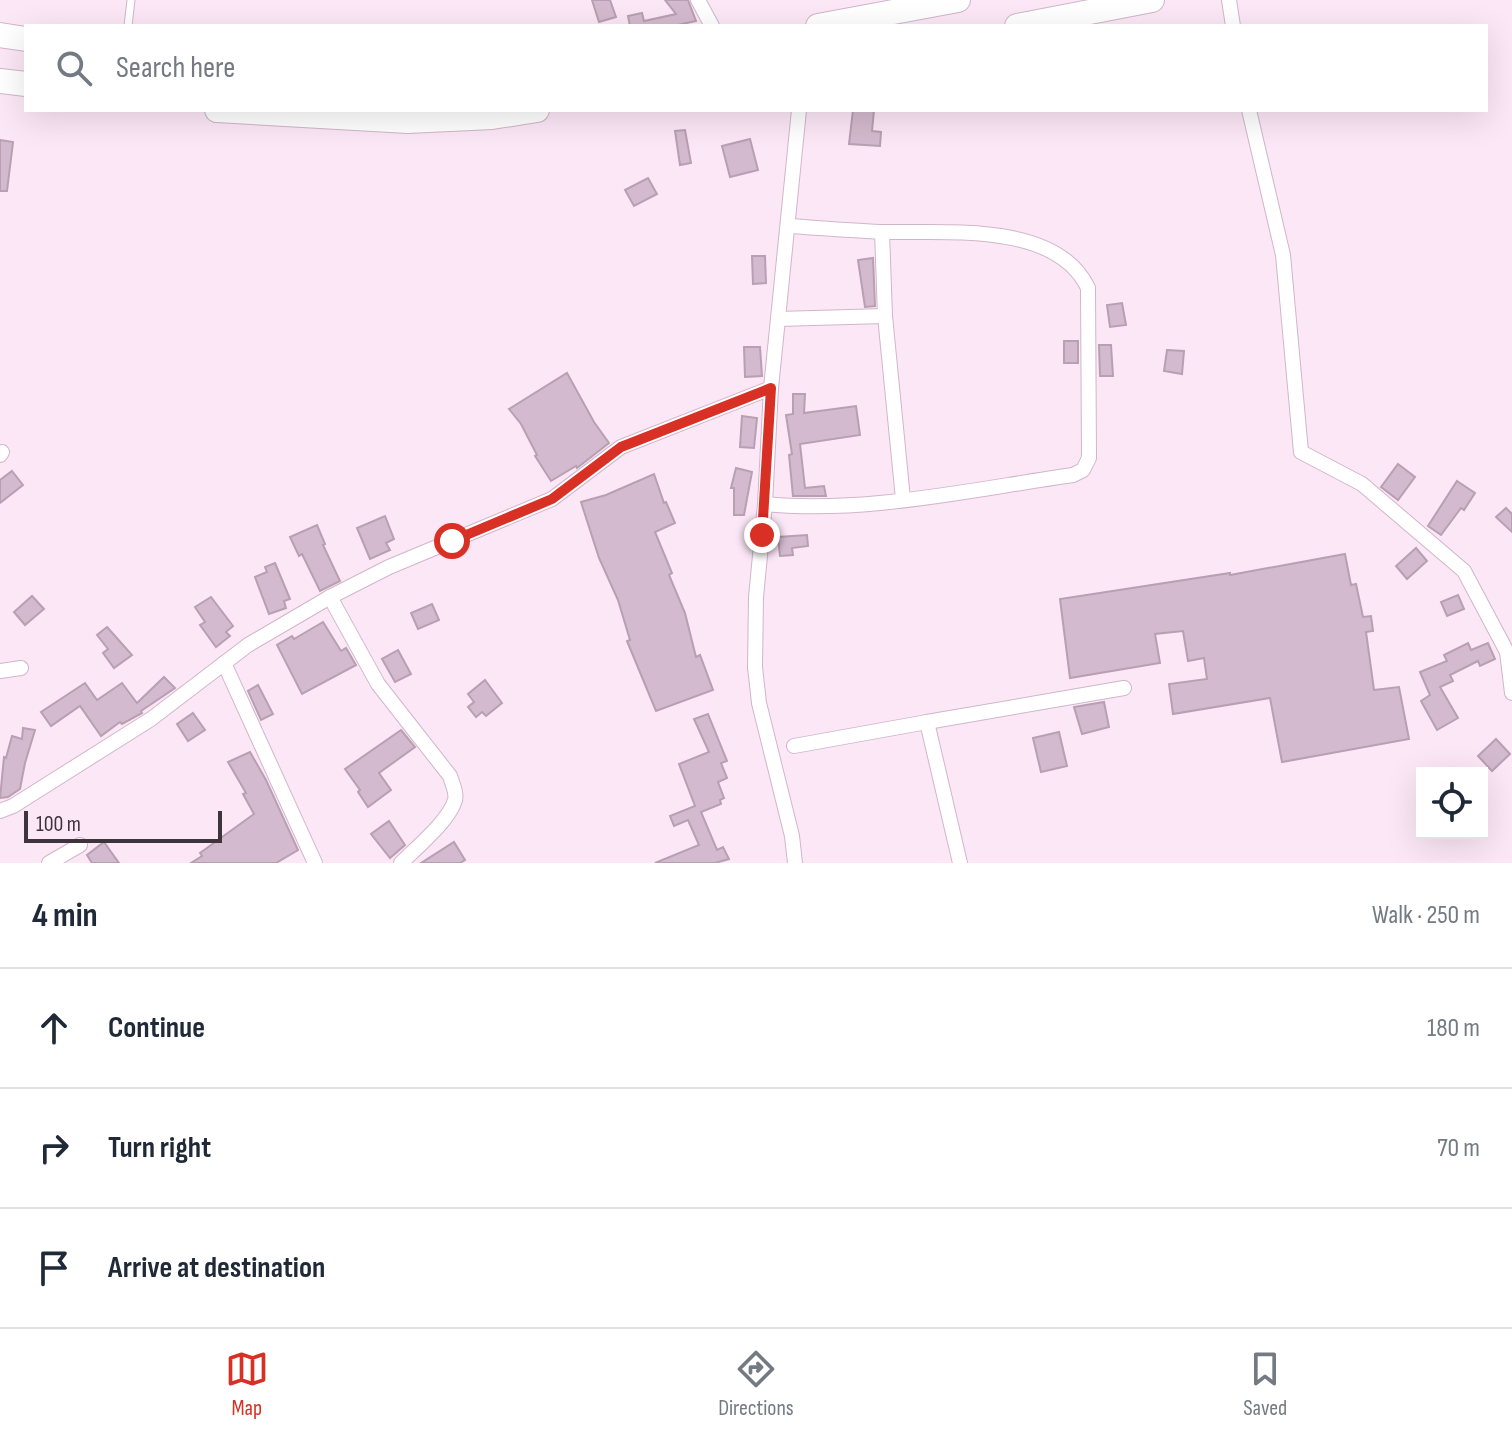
<!DOCTYPE html>
<meta charset="utf-8">
<style>
:root{--surface:#fff;--page:#f2f2f3;--text:#1f2937;--muted:#747a83;--line:#e0e1e3;--accent:#d93025}
body{margin:0;font-family:"Sofia Sans Condensed",sans-serif;background:var(--page);color:var(--text)}
.controls{position:absolute;right:24px;bottom:24px;display:grid;overflow:hidden;border-radius:0px;box-shadow:0 8px 32px #0002}
.controls button{width:72px;height:72px;display:grid;place-items:center;padding:0;border:0;border-bottom:2px solid var(--line);background:var(--surface);color:var(--text);font:40px sans-serif}
.scale{position:absolute;left:24px;bottom:20px;width:198px;box-sizing:border-box;padding-left:8px;border:4px solid #3e343c;border-top:0;font-size:22px;line-height:28px;white-space:nowrap;color:#3e343c;-webkit-text-stroke:6px #fce7f7;paint-order:stroke}
.stop{position:absolute;width:24px;height:24px;margin:-18px;border:6px solid #d93025;border-radius:50%;background:#fff}
.stop.end{background:#d93025;border-color:#fff;box-shadow:0 2px 8px #0008}
.list{margin:0;padding:0;list-style:none}
h2{display:flex;justify-content:space-between;align-items:center;height:104px;margin:0;padding:0 32px;font-size:34px}
h2 small{font-size:26px;font-weight:400;color:var(--muted)}
.list li{display:grid;grid-template-columns:52px 1fr auto;gap:24px;align-items:center;box-sizing:border-box;height:120px;padding:0 32px;border-top:2px solid var(--line)}
.list b{display:block;font-size:30px;white-space:nowrap}
.list em{font-size:26px;font-style:normal;color:var(--muted)}
.icon{flex:none;width:44px;height:44px;fill:none;stroke:currentColor;stroke-width:2;stroke-linecap:round;stroke-linejoin:round}
.map{position:relative;flex:none;width:1512px;height:863px;overflow:hidden}
.search{position:absolute;background:var(--surface);box-shadow:0 8px 32px #0002;left:24px;right:24px;top:24px;height:88px;display:flex;align-items:center;gap:20px;box-sizing:border-box;padding:0 28px;border-radius:0px;color:var(--muted);font-size:30px}
.sheet{height:464px;background:var(--surface)}
nav{display:flex;justify-content:space-around;align-items:center;box-sizing:border-box;height:112px;border-top:2px solid var(--line);background:var(--surface);font-size:22px;color:var(--muted)}
nav a{display:grid;justify-items:center;gap:4px}
nav .on{color:var(--accent)}
.map>svg:first-child{display:block}
.building{fill:#d4bace;stroke:#b89fb2;stroke-width:2}
.lines{fill:none;stroke-linecap:round;stroke-linejoin:round}
.service-casing{stroke:#d0b6ca;stroke-width:9}
.minor-casing{stroke:#d0b6ca;stroke-width:16}
.trunk-casing{stroke:#d0b6ca;stroke-width:26}
.service{stroke:#fff;stroke-width:7}
.minor{stroke:#fff;stroke-width:14}
.trunk{stroke:#fff;stroke-width:24}
.route{stroke:#d93025;stroke-width:10}
</style>
<div class="map">
<svg width="1512" height="863" viewBox="0 0 1512 863">
<rect width="100%" height="100%" fill="#fce7f7"/>
<g class="building">
<path d="M592,0H610L616,17L599,22Z"/>
<path d="M665,0H688L696,21L673,26H630L628,16L642,13L644,21L676,14Z"/>
<path d="M853,110H874L872,131L881,132L880,146L849,144Z"/>
<path d="M685,130L691,163L680,165L675,131Z"/>
<path d="M750,139L758,170L730,177L722,146Z"/>
<path d="M0,140L13,142L7,191H0Z"/>
<path d="M648,178L657,194L634,206L625,190Z"/>
<path d="M752,256H765L766,283L753,284Z"/>
<path d="M873,258L875,306L865,307L858,260Z"/>
<path d="M1122,303L1126,325L1110,327L1107,305Z"/>
<rect x="1064" y="341" width="14" height="22"/>
<path d="M1099,345H1111L1113,376H1100Z"/>
<path d="M744,347H760L762,376L745,377Z"/>
<path d="M1167,350L1184,351L1182,374L1164,371Z"/>
<path d="M567,373L594,422L609,443L577,468L576,466L551,481L535,456L537,455L521,424L509,409Z"/>
<path d="M793,394H805L804,413L856,406L860,435L800,444L805,488L824,486L826,496H793L789,455L792,454L786,415L793,414Z"/>
<path d="M742,416L757,418L754,448L740,447Z"/>
<path d="M1398,464L1415,477L1398,500L1381,487Z"/>
<path d="M736,468L752,472L744,515H734V488H731Z"/>
<path d="M12,471L23,485L0,503V480Z"/>
<path d="M654,474L664,503L666,502L675,523L655,532L672,573L669,575L685,613L696,657L700,655L713,690L656,711L627,641L630,640L618,600L599,558L581,502L606,495Z"/>
<path d="M1457,481L1475,493L1464,510L1461,508L1441,535L1428,526Z"/>
<path d="M1506,508L1512,514V532L1496,517Z"/>
<path d="M385,516L394,539L386,543L390,550L370,559L357,528Z"/>
<path d="M317,525L325,544L323,545L340,581L320,591L302,554L299,556L290,537Z"/>
<path d="M807,535L808,546L792,548L793,555L780,556L778,537Z"/>
<path d="M1416,548L1427,561L1407,579L1396,566Z"/>
<path d="M1345,554L1351,585L1356,584L1363,617L1371,616L1373,631L1366,632L1374,690L1399,687L1409,739L1282,762L1270,698L1173,714L1169,684L1207,679L1204,658L1188,661L1183,631L1155,634L1160,663L1070,678L1060,599L1230,573V575Z"/>
<path d="M275,563L290,599L284,601L286,608L269,614L255,577L267,572L265,567Z"/>
<path d="M1458,595L1464,609L1447,616L1441,602Z"/>
<path d="M32,596L44,609L25,625L14,612Z"/>
<path d="M211,597L233,626L226,632L230,636L216,647L200,625L205,622L195,607Z"/>
<path d="M432,604L439,620L418,629L411,613Z"/>
<path d="M323,622L341,651L346,648L356,665L302,694L277,645L292,636L294,639Z"/>
<path d="M107,627L132,655L114,668L103,653L108,649L97,635Z"/>
<path d="M1468,643L1471,650L1488,643L1495,659L1480,666L1478,661L1450,675L1453,681L1440,687L1458,718L1437,730L1421,701L1430,695L1420,672L1447,661L1444,655Z"/>
<path d="M398,650L411,674L395,682L382,659Z"/>
<path d="M164,677L175,688L141,711L142,713L122,724L120,722L101,736L80,706L51,726L41,712L85,683L97,700L122,683L137,703Z"/>
<path d="M485,680L502,703L486,716L482,712L476,717L468,707L474,702L468,694Z"/>
<path d="M258,685L273,714L261,720L248,691Z"/>
<path d="M1104,702L1109,727L1082,734L1074,707Z"/>
<path d="M193,713L205,730L188,741L177,724Z"/>
<path d="M708,714L727,761L721,763L727,778L718,782L724,798L720,800L721,804L701,812L717,850L723,847L729,859L715,863H655L699,845L688,820L674,826L670,816L695,806L679,764L709,752L694,719Z"/>
<path d="M23,728L35,730L25,763L20,789L8,797L0,798L4,757L6,758L12,736L22,739Z"/>
<path d="M401,730L415,747L379,773L391,790L368,807L358,792L360,790L345,769Z"/>
<path d="M1059,732L1067,766L1041,772L1033,738Z"/>
<path d="M1496,739L1510,754L1492,771L1478,756Z"/>
<path d="M250,752L266,780L298,850L276,863H191L202,856L200,853L254,814L243,794L246,793L228,762Z"/>
<path d="M389,821L405,845L390,858L371,834Z"/>
<path d="M104,842L119,863H92L87,855Z"/>
<path d="M454,842L465,860L460,863H421Z"/>
</g>
<g class="lines">
<g class="service-casing">
<path id="service" d="M128,26L131,0"/>
</g>
<g class="minor-casing">
<g id="minor">
<path d="M698,0L712,26"/>
<path d="M1229,0L1233,26"/>
<path d="M1249,110L1283,255L1301,452L1362,484L1464,571L1507,652L1512,693"/>
<path d="M882,232L885,316L903,499"/>
<path d="M778,319L885,316"/>
<path d="M0,455L2,452"/>
<path d="M765,504C865,514 974,489 1073,475L1083,470L1089,458L1088,288C1057,222 947,233 887,232C854,231 821,228 789,226"/>
<path d="M330,597L378,684L450,776C452,783 457,793 455,800C449,821 416,848 401,863"/>
<path d="M224,663L315,863"/>
<path d="M0,671L21,668"/>
<path d="M927,722L1124,688"/>
<path d="M794,746L927,722L960,863"/>
<path d="M0,811L13,806L151,719L248,645L330,597L389,567L552,499L621,447L771,388"/>
<path d="M49,863L80,845"/>
<path d="M795,863L792,836L759,703L755,667L756,597L765,504L771,388L799,110"/>
</g>
</g>
<g class="trunk-casing">
<g id="trunk">
<path d="M818,26L958,0"/>
<path d="M1017,26L1152,0"/>
<path d="M0,35L26,39"/>
<path d="M0,81L26,84"/>
<path d="M217,110L408,121L492,117L537,110"/>
</g>
</g>
<use href="#service" class="service"/>
<use href="#minor" class="minor"/>
<use href="#trunk" class="trunk"/>
</g>
<g class="lines">
<path class="route" d="M452,541L552,499L621,447L771,388L762,535"/>
</g>
</svg>
<div class="controls">
<button><svg class="icon" aria-label="locate" viewBox="0 0 24 24"><circle cx="12" cy="12" r="6"/><path d="M12 2v4M12 18v4M2 12h4M18 12h4"/></svg></button>
</div>
<div class="scale">100 m</div>
<div class="stop" style="left:452px;top:541px"></div>
<div class="stop end" style="left:762px;top:535px"></div>
<div class="search"><svg class="icon" aria-label="search" viewBox="0 0 24 24"><circle cx="10" cy="10" r="6"/><path d="M15 15l6 6"/></svg>Search here</div>
</div>
<section class="sheet">
<h2>4 min<small>Walk · 250 m</small></h2>
<ul class="list">
<li><svg class="icon" aria-label="ahead" viewBox="0 0 24 24"><path d="M12 20V5M6 11l6-6 6 6"/></svg><div><b>Continue</b></div><em>180 m</em></li>
<li><svg class="icon" aria-label="right" viewBox="0 0 24 24"><path d="M7 20v-9h11M14 6l5 5-5 5"/></svg><div><b>Turn right</b></div><em>70 m</em></li>
<li><svg class="icon" aria-label="arrive" viewBox="0 0 24 24"><path d="M6 21V4h12l-3 4 3 4H6"/></svg><div><b>Arrive at destination</b></div></li>
</ul>
</section>
<nav>
<a class="on"><svg class="icon" aria-label="map" viewBox="0 0 24 24"><path d="M3 6l6-2 6 2 6-2v14l-6 2-6-2-6 2zM9 4v14M15 6v14"/></svg>Map</a>
<a><svg class="icon" aria-label="directions" viewBox="0 0 24 24"><path d="M12 3l9 9-9 9-9-9zM9 14v-3h6M13 9l2 2-2 2"/></svg>Directions</a>
<a><svg class="icon" aria-label="saved" viewBox="0 0 24 24"><path d="M7 4h10v16l-5-4-5 4z"/></svg>Saved</a>
</nav>
